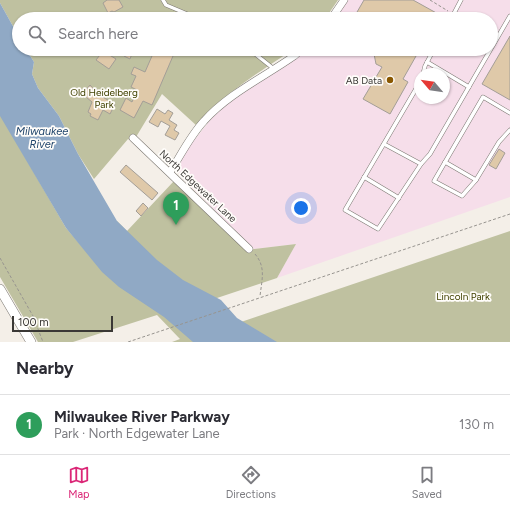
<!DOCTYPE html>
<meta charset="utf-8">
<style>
:root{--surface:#fff;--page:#f7f7f7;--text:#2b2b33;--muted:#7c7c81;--line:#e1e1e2;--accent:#db2777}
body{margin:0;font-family:Figtree,sans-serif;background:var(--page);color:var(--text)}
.compass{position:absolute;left:414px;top:68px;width:36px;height:36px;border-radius:50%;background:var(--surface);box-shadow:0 1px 3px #0004;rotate:299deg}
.scale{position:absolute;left:12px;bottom:10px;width:101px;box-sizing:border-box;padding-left:4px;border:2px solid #3a3835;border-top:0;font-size:11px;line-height:14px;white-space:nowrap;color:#3a3835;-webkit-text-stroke:3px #fffdfa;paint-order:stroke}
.you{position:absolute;left:301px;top:208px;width:14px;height:14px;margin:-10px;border:3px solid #fff;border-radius:50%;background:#1a73e8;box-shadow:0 0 0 6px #1a73e833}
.badge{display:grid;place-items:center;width:26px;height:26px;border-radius:50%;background:var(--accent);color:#fff;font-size:13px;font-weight:700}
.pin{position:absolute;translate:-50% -33px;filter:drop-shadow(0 1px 2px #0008)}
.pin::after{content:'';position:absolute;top:21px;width:14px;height:12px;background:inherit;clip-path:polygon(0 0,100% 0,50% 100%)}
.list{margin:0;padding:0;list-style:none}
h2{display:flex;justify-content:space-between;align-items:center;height:52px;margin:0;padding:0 16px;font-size:17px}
h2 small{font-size:13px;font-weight:400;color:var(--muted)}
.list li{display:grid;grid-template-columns:26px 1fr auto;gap:12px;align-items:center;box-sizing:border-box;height:60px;padding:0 16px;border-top:1px solid var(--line)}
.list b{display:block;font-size:15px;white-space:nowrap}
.list p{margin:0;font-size:13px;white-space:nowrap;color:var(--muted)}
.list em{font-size:13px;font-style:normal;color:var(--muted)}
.icon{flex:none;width:22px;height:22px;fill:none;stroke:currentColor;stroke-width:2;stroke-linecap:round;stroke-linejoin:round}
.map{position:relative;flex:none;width:510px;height:342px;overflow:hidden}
.search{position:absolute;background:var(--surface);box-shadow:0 1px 3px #0004;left:12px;right:12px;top:12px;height:44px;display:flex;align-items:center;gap:10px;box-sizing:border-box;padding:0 14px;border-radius:22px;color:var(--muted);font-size:15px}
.sheet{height:112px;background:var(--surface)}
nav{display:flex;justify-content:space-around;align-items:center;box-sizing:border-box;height:56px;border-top:1px solid var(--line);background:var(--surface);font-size:11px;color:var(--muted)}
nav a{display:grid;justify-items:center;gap:2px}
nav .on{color:var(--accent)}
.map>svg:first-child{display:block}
.commercial{fill:#f6deea;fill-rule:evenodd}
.green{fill:#bfc1a0}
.water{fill:#90a9c5}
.building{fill:#dfc9a9;stroke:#a39e97}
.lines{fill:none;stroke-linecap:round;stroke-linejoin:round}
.service-casing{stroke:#7c7872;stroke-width:4.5}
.minor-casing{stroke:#7c7872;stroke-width:8}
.tertiary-casing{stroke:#7c7872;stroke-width:10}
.path{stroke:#97948f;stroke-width:1;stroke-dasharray:3 2;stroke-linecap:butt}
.service{stroke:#fff;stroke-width:3.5}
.minor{stroke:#fff;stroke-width:7}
.tertiary{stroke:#fff;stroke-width:9}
.poi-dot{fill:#8a5800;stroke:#fffdfa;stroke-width:1.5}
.labels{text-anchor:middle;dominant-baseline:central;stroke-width:3.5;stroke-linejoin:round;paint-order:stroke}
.poi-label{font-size:10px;fill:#3a3835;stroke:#fffdfa;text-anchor:end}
.park-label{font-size:10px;fill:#404100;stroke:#fffdfa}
.street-label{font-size:10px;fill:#3a3835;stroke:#fffdfa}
.water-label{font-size:11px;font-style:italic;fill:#1e436a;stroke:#fffdfa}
</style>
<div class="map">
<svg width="510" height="342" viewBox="0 0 510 342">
<rect width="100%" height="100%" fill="#f4efe8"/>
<path class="commercial" d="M348,0H510V197L277,278L296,244L254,249L179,175L180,164L188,148L212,118L234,98L287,65L307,49H491V19H335ZM420,74H444V98H420Z"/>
<g class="green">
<path d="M0,0H338L325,19H19V37L0,3Z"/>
<path d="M26,49H294C260,72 223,93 197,126L162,94L133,142L128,139L94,179L78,154L59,116L38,88L32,74L34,62Z"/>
<path d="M0,114L66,228L84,249L117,221L127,231L174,181L246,250L296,244L277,278L211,300L207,342H172L180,339L157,315L73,342H38L0,277Z"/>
<path d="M510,231V342H226L235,324Z"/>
</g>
<path class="water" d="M0,3L19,37V49H26L34,62L32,74L38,88L59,116L78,154L117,221L157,260L183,280L221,300L237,318L277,342H193L164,317L119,287L102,272L66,228L0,116Z"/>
<g class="building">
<path d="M107,0H119L123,7L114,12L112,11L108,13L103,3Z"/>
<path d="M364,0H413L440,15L438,19H353Z"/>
<path d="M510,36V100L482,84Z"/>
<path d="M127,49L133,51L130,59L124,56Z"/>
<path d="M155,49H176L152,105L143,101L134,118L120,110L126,98L132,102L137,90L131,87L136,76L131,74L134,67L145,72Z"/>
<path d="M373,49H420L403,79L408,82L390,114L363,99L382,67L376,64Z"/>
<path d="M103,51L116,59L109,69L96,60Z"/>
<path d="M90,85L99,95L115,104L110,114L103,110L98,120L90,116L91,114L88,112L92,102L86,97L87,95L85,91Z"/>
<path d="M157,109L165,114L168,110L173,113L169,120L177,125L174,130L179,133L175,140L165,135L170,126L161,121L158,127L149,122Z"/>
<path d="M499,149L505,153L496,169L489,165Z"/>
<path d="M126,165L158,193L152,200L120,172Z"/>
<path d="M143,203L148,208L141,216L136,211Z"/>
</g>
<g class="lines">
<g class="service-casing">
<g id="service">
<path d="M163,0L166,5L199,19"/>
<path d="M451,19L461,0"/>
<path d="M249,49L274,69"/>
<path d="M427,62L469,87"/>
<path d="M423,74L425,66L434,49"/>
<path d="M420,82L345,210L378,229L421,164"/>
<path d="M384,144L421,164L430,154L510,16"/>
<path d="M445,162L476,180L499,142L510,130"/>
<path d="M364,177L399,198"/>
<path d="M476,180L462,196L434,181L483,97L510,113"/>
</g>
</g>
<g class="minor-casing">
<g id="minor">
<path d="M331,19L344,0"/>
<path d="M133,138L249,249"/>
<path d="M170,172C181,155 190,136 204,121C228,94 264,77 294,56L302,49"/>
</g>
</g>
<g class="tertiary-casing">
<path id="tertiary" d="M0,289L31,342"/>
</g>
<g class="path">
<path d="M430,0L448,11"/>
<path d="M255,254C266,267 262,279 260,296"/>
<path d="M0,258L33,316L43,342"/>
<path d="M128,342L510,214"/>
</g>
<use href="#service" class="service"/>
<use href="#minor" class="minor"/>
<use href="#tertiary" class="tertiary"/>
</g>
<circle class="poi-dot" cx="390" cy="80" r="4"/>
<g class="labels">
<g class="poi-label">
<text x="382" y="80">AB Data</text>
</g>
<g class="park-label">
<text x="104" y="92">Old Heidelberg<tspan x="104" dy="12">Park</tspan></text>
<text x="463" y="296">Lincoln Park</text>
</g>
<g class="street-label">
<text transform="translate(198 186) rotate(43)">North Edgewater Lane</text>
</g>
<g class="water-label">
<text x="42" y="131">Milwaukee<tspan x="42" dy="13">River</tspan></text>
</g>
</g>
</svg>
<svg class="compass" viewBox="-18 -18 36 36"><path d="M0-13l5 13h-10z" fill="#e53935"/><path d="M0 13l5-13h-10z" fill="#7c7c81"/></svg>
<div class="scale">100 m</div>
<div class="you"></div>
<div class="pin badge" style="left:176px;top:225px;background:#2e9e5b">1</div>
<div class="search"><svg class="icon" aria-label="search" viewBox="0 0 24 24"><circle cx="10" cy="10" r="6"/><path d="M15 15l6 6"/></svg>Search here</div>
</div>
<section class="sheet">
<h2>Nearby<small></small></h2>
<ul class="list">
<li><span class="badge" style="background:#2e9e5b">1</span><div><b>Milwaukee River Parkway</b><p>Park · North Edgewater Lane</p></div><em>130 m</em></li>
</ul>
</section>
<nav>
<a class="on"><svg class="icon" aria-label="map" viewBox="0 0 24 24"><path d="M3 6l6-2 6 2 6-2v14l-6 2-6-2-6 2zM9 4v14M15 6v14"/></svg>Map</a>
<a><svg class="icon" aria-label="directions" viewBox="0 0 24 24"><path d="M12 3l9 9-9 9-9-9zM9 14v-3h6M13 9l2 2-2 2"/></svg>Directions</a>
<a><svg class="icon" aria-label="saved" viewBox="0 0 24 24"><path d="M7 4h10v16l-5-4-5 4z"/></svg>Saved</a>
</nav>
